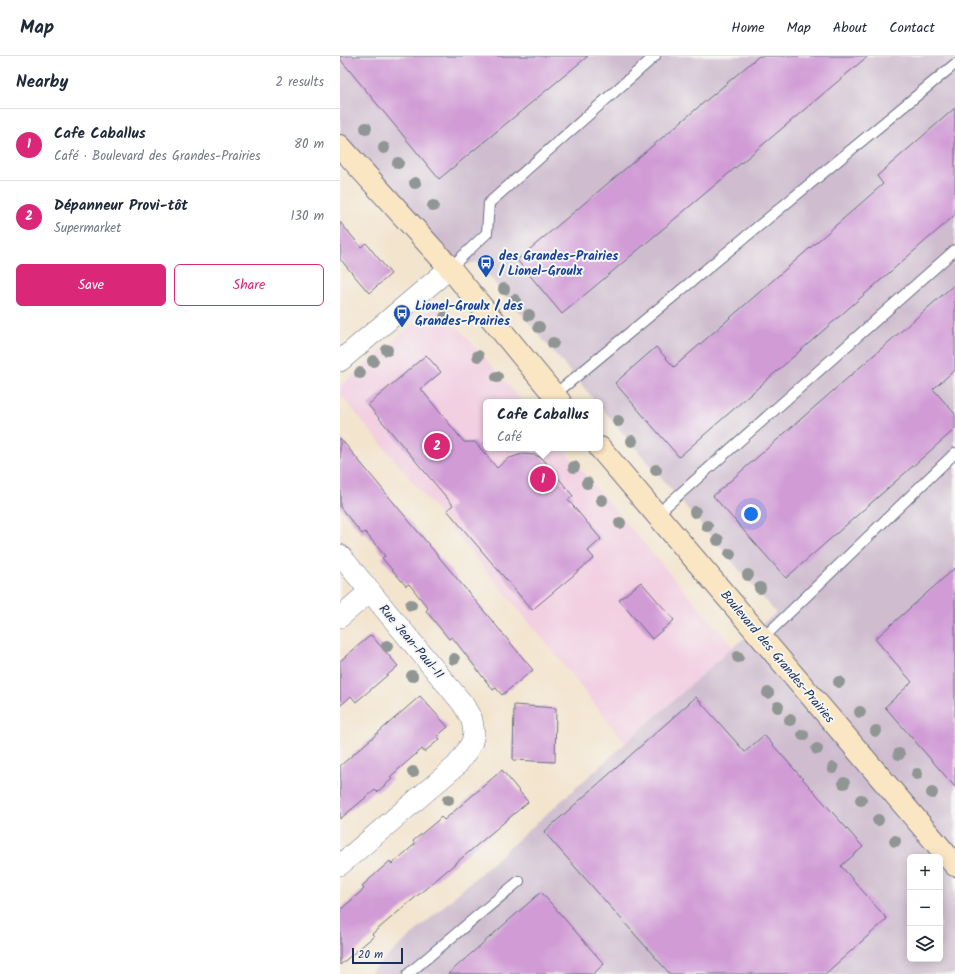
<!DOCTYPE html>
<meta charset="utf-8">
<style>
:root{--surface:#fff;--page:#f2f2f3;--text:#1f2937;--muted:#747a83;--line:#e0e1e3;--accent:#db2777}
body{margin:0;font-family:Kalam,sans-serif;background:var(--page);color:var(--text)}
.controls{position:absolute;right:12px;bottom:12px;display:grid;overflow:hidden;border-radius:6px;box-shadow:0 2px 10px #0003}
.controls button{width:36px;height:36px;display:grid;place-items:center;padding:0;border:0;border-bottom:1px solid var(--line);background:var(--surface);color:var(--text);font:20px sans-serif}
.scale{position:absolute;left:12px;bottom:10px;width:51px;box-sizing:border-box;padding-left:4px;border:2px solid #1b2f5e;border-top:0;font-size:11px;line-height:14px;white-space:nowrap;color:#1b2f5e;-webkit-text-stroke:3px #f6f6f2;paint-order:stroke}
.you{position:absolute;left:411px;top:458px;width:14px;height:14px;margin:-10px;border:3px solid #fff;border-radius:50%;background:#1a73e8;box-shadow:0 0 0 6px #1a73e833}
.badge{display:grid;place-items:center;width:26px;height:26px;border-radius:50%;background:var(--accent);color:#fff;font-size:13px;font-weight:700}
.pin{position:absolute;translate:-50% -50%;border:2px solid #fff;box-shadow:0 1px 4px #0006}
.popup{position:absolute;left:143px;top:343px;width:120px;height:52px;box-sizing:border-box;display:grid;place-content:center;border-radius:6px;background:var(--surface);filter:drop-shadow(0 1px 3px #0005);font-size:13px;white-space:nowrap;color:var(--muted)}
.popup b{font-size:15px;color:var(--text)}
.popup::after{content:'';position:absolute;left:50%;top:100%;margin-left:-8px;border:8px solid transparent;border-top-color:var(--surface)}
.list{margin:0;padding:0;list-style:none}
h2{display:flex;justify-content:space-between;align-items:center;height:52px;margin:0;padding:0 16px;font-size:17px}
h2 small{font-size:13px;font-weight:400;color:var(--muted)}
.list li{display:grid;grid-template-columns:26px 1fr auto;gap:12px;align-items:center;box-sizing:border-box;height:72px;padding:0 16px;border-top:1px solid var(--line)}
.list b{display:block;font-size:15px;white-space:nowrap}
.list p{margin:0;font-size:13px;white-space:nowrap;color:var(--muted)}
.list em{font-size:13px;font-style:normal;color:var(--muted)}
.actions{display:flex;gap:8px;padding:12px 16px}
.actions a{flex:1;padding:9px 0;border:1px solid var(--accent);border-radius:6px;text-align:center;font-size:14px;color:var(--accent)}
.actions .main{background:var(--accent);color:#fff}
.icon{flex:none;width:22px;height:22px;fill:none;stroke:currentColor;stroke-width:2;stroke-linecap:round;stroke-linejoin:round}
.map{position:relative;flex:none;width:615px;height:918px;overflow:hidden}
header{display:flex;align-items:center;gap:24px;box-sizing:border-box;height:56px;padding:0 20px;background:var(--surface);border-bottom:1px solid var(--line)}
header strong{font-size:19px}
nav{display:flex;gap:22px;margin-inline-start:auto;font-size:14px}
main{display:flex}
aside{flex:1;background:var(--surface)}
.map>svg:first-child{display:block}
.built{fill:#f2cfe1}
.industrial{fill:#cfbdcf;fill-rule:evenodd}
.building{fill:#d19cd6}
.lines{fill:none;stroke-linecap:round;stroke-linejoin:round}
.lane-casing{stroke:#676e85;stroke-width:12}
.street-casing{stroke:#676e85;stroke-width:22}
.secondary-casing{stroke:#676e85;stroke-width:24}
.lane{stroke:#fff;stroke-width:10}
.street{stroke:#fff;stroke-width:21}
.secondary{stroke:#fbe6c4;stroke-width:22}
.tree{fill:#909694}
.labels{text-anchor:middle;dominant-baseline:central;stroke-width:4;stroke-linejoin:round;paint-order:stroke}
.transit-label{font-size:13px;font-weight:bold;fill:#164399;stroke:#f6f6f2;text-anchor:start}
.street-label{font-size:13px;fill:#1b2f5e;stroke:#f6f6f2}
</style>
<header>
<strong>Map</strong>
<nav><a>Home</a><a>Map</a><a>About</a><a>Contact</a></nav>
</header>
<main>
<aside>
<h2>Nearby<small>2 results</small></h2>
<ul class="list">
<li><span class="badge">1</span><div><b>Cafe Caballus</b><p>Café · Boulevard des Grandes-Prairies</p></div><em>80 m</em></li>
<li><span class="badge">2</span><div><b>Dépanneur Provi-tôt</b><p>Supermarket</p></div><em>130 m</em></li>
</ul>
<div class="actions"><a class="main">Save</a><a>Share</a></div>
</aside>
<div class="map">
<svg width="615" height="918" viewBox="0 0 615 918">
<rect width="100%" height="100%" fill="#f6f6f2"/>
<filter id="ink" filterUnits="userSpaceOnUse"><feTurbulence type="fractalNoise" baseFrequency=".025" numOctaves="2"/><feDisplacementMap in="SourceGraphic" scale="8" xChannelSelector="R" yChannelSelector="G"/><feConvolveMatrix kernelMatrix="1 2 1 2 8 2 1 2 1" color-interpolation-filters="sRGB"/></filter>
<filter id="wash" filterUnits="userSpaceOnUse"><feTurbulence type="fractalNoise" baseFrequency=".012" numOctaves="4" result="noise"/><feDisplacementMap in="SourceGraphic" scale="16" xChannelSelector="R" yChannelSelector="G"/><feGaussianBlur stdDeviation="0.9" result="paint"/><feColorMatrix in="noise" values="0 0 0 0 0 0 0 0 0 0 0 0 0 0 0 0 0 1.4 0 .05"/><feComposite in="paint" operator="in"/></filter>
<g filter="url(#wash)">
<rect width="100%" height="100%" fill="#f3e4ce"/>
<path class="built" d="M95,250L102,253L183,346H146V392H222L393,591L286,688L206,587L0,338V330Z"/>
<path class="industrial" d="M0,0H615V918H28L393,591L436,557L260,350V346H256L137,206L110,212L0,87ZM570,801H600V903H570Z"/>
<g id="blocks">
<g class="building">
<path d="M0,0H248L99,123L0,3Z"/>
<path d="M419,0H528L222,258L177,204Z"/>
<path d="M615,52V159L339,401L275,327L316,291L334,311L543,128L537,120Z"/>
<path d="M0,166L21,191L26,187L51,218L29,237L0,203Z"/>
<path d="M615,228V314L593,333L615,358V373L446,522L373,440Z"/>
<path d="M86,299L101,316L81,333L124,386H135L157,412L167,403L182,398L195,399L202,402L233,440L228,444L261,483L248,495L254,502L192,554L107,454L113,449L28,349Z"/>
<path d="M0,382L193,614L162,639L156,632L153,634L112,581L109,583L86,555L88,552L69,528L66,530L42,502L45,500L25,476L22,478L0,451Z"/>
<path d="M615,512V731L545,651L572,626L535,583Z"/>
<path d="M301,526L334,564L312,583L279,544Z"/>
<path d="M31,579L58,610L16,646L11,640L0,650V605Z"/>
<path d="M80,640L108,671L97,680L100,683L84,696L82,693L61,711L50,721L52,723L37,736L35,734L0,763V710Z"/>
<path d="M356,641L405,696L424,679L523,791L501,810L547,863L485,918H330L204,776Z"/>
<path d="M174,649L216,652L215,706L173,704Z"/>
<path d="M162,714L188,746L32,878L34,880L0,909V854L24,833L22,830L50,805L52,808L75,788L73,785L97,765L101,761L104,764Z"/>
<path d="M201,836L264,908L253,918H108Z"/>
</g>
</g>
</g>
<g filter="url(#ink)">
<use href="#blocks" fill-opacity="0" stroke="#676e85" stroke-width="1"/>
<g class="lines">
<g class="lane-casing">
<g id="lane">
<path d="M110,212L147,177L149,147L315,0"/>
<path d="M214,339L615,8"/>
<path d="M316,459L615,194"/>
<path d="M422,583L615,397"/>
<path d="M68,918L179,825"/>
</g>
</g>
<g class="street-casing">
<g id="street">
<path d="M0,305L110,212"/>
<path d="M0,499L123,648L132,664L134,677L132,686L125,698L116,710L0,809"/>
<path d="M0,561L30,535"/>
</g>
</g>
<g class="secondary-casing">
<g id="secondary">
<path d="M0,90L110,212L220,346"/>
<path d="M260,392L615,809"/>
</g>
</g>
<use href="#lane" class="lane"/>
<use href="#street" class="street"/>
<use href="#secondary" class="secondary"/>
</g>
<g class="tree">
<circle cx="26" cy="72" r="6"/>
<circle cx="44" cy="92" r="6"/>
<circle cx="58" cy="107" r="6"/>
<circle cx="75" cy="127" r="6"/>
<circle cx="93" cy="150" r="6"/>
<circle cx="164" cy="233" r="6"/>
<circle cx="175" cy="244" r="6"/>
<circle cx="189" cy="259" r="6"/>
<circle cx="105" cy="261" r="6"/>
<circle cx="199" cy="271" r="6"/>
<circle cx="213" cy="287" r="6"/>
<circle cx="47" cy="294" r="6"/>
<circle cx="138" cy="300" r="6"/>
<circle cx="33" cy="305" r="6"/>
<circle cx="20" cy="317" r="6"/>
<circle cx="157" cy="321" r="6"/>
<circle cx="278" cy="365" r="6"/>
<circle cx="292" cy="385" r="6"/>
<circle cx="234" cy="411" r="6"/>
<circle cx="316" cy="414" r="6"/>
<circle cx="247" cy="427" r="6"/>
<circle cx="262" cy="444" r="6"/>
<circle cx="355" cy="456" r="6"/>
<circle cx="280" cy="467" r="6"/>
<circle cx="367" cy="470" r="6"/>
<circle cx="378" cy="484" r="6"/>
<circle cx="390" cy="498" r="6"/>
<circle cx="408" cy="519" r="6"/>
<circle cx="420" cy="532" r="6"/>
<circle cx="71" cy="549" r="6"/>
<circle cx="47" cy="590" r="6"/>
<circle cx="398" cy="601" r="6"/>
<circle cx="114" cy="603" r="6"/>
<circle cx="72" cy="620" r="6"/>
<circle cx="499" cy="626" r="6"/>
<circle cx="428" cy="637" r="6"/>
<circle cx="438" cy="651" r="6"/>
<circle cx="520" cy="656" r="6"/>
<circle cx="450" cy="664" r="6"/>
<circle cx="536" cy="675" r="6"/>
<circle cx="463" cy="679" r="6"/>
<circle cx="477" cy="693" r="6"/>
<circle cx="559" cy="698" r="6"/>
<circle cx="493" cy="712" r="6"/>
<circle cx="73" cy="716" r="6"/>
<circle cx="577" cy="718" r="6"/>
<circle cx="504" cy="727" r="6"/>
<circle cx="592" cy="737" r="6"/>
<circle cx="108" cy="744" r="6"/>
<circle cx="521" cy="744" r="6"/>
<circle cx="538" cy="764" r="6"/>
<circle cx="555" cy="785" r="6"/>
</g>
</g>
<defs>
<g id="bus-pin" transform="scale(0.9)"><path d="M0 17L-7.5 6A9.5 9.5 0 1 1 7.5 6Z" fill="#1a4fb4" stroke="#f6f6f2"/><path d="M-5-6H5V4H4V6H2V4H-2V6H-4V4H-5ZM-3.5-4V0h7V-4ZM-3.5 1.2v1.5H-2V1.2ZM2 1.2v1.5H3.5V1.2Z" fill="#fff"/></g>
</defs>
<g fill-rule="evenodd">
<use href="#bus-pin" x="146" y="207"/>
<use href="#bus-pin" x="62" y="257"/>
</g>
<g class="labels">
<g class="transit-label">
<text x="159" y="200">des Grandes-Prairies<tspan x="159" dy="15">/ Lionel-Groulx</tspan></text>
<text x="75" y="250">Lionel-Groulx / des<tspan x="75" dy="15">Grandes-Prairies</tspan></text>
</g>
<g class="street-label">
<text transform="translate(71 586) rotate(50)">Rue Jean-Paul-II</text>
<text transform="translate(437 601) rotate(50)">Boulevard des Grandes-Prairies</text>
</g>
</g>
</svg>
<div class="controls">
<button>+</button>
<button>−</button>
<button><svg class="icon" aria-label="layers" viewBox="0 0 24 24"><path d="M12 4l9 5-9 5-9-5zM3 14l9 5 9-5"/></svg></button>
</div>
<div class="scale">20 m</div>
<div class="you"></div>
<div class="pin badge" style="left:203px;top:423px">1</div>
<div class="popup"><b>Cafe Caballus</b>Café</div>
<div class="pin badge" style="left:97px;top:390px">2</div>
</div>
</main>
